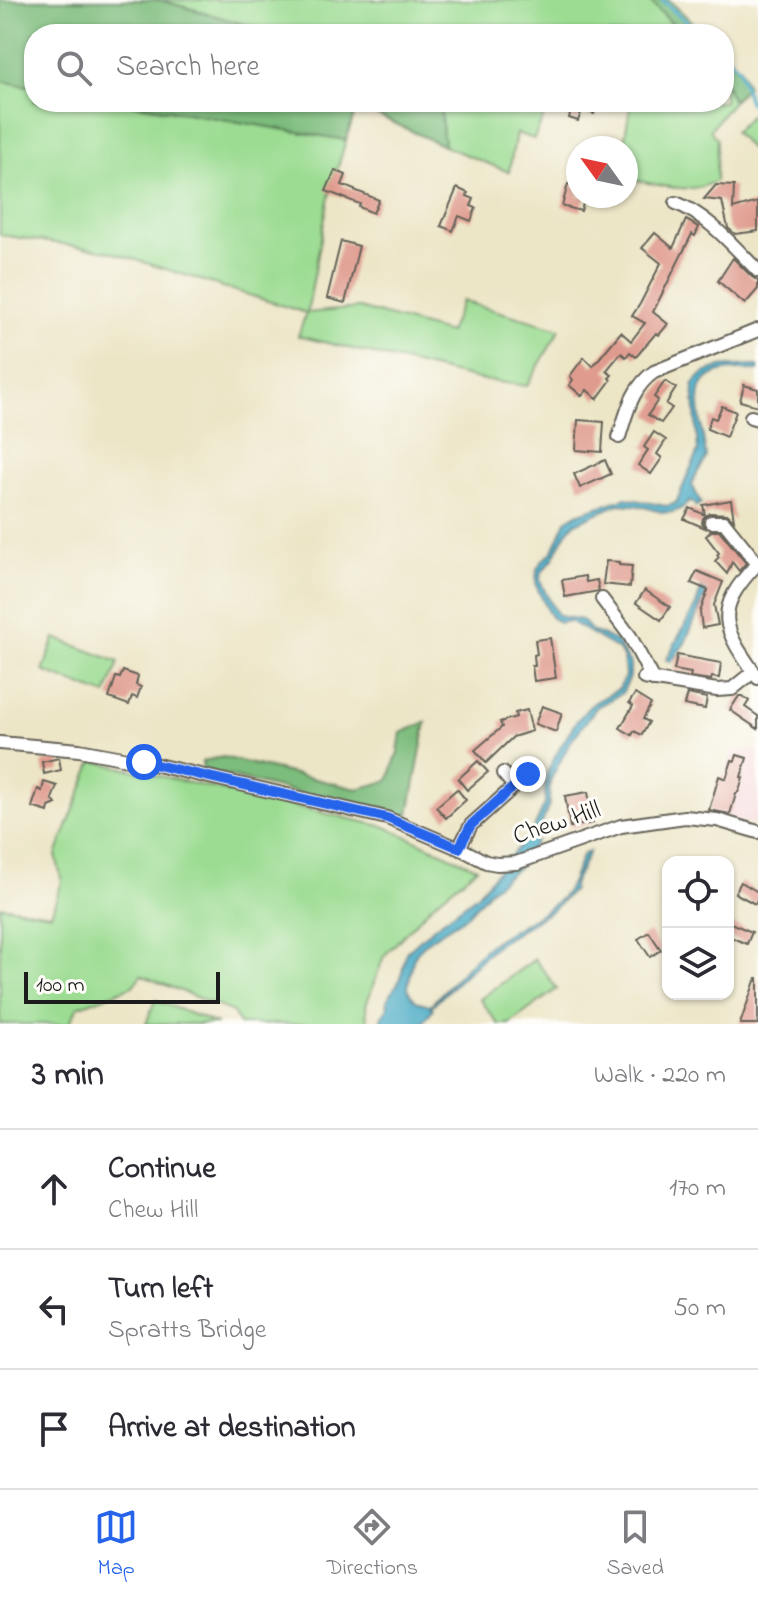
<!DOCTYPE html>
<meta charset="utf-8">
<style>
:root{--surface:#fff;--page:#f2f2f3;--text:#2b2b33;--muted:#7c7c81;--line:#e1e1e2;--accent:#2563eb}
body{margin:0;font-family:"Indie Flower",sans-serif;background:var(--page);color:var(--text)}
.controls{position:absolute;right:24px;bottom:24px;display:grid;overflow:hidden;border-radius:16px;box-shadow:0 2px 6px #0004}
.controls button{width:72px;height:72px;display:grid;place-items:center;padding:0;border:0;border-bottom:2px solid var(--line);background:var(--surface);color:var(--text);font:40px sans-serif}
.compass{position:absolute;left:566px;top:136px;width:72px;height:72px;border-radius:50%;background:var(--surface);box-shadow:0 2px 6px #0004;rotate:303deg}
.scale{position:absolute;left:24px;bottom:20px;width:196px;box-sizing:border-box;padding-left:8px;border:4px solid #1c1c1c;border-top:0;font-size:22px;line-height:28px;white-space:nowrap;color:#1c1c1c;-webkit-text-stroke:6px #fdfcf7;paint-order:stroke}
.stop{position:absolute;width:24px;height:24px;margin:-18px;border:6px solid #2563eb;border-radius:50%;background:#fff}
.stop.end{background:#2563eb;border-color:#fff;box-shadow:0 2px 8px #0008}
.list{margin:0;padding:0;list-style:none}
h2{display:flex;justify-content:space-between;align-items:center;height:104px;margin:0;padding:0 32px;font-size:34px}
h2 small{font-size:26px;font-weight:400;color:var(--muted)}
.list li{display:grid;grid-template-columns:52px 1fr auto;gap:24px;align-items:center;box-sizing:border-box;height:120px;padding:0 32px;border-top:2px solid var(--line)}
.list b{display:block;font-size:30px;white-space:nowrap}
.list p{margin:0;font-size:26px;white-space:nowrap;color:var(--muted)}
.list em{font-size:26px;font-style:normal;color:var(--muted)}
.icon{flex:none;width:44px;height:44px;fill:none;stroke:currentColor;stroke-width:2;stroke-linecap:round;stroke-linejoin:round}
.map{position:relative;flex:none;width:758px;height:1024px;overflow:hidden}
.search{position:absolute;background:var(--surface);box-shadow:0 2px 6px #0004;left:24px;right:24px;top:24px;height:88px;display:flex;align-items:center;gap:20px;box-sizing:border-box;padding:0 28px;border-radius:32px;color:var(--muted);font-size:30px}
.sheet{height:464px;background:var(--surface)}
nav{display:flex;justify-content:space-around;align-items:center;box-sizing:border-box;height:112px;border-top:2px solid var(--line);background:var(--surface);font-size:22px;color:var(--muted)}
nav a{display:grid;justify-items:center;gap:4px}
nav .on{color:var(--accent)}
.map>svg:first-child{display:block}
.built{fill:#f6cfd7}
.green{fill:#9bdc92;stroke:#5c7c57;stroke-width:2}
.forest{fill:#7cbc7c;stroke:#4c6c4c;stroke-width:2}
.water{fill:#43a7c3;stroke:#306270;stroke-width:2}
.lines{fill:none;stroke-linecap:round;stroke-linejoin:round}
.stream{stroke:#43a7c3;stroke-width:4}
.building{fill:#e09b8f}
.minor-casing{stroke:#656258;stroke-width:16}
.minor{stroke:#fff;stroke-width:12}
.route{stroke:#2563eb;stroke-width:10}
.labels{text-anchor:middle;dominant-baseline:central;stroke-width:6;stroke-linejoin:round;paint-order:stroke}
.street-label{font-size:26px;fill:#1c1c1c;stroke:#fdfcf7}
</style>
<div class="map">
<svg width="758" height="1024" viewBox="0 0 758 1024">
<rect width="100%" height="100%" fill="#fdfcf7"/>
<filter id="ink" filterUnits="userSpaceOnUse"><feTurbulence type="fractalNoise" baseFrequency=".0125" numOctaves="2"/><feDisplacementMap in="SourceGraphic" scale="16" xChannelSelector="R" yChannelSelector="G"/><feConvolveMatrix kernelMatrix="1 2 1 2 8 2 1 2 1" color-interpolation-filters="sRGB"/></filter>
<filter id="wash" filterUnits="userSpaceOnUse"><feTurbulence type="fractalNoise" baseFrequency=".006" numOctaves="4" result="noise"/><feDisplacementMap in="SourceGraphic" scale="32" xChannelSelector="R" yChannelSelector="G"/><feGaussianBlur stdDeviation="1.8" result="paint"/><feColorMatrix in="noise" values="0 0 0 0 0 0 0 0 0 0 0 0 0 0 0 0 0 1.4 0 .05"/><feComposite in="paint" operator="in"/></filter>
<g filter="url(#wash)">
<rect width="100%" height="100%" fill="#ece5c6"/>
<path class="built" d="M758,749V825L710,816L733,751Z"/>
<g class="green">
<path d="M160,0H649L682,34H279Z"/>
<path d="M0,81L34,87V102H121L346,140L328,201L307,313L359,308L449,333L462,301L560,329L527,386L482,380L298,336L306,313L108,251L0,235Z"/>
<path d="M724,81L733,101L710,130L717,139L716,181C689,196 655,184 626,178V148H623L631,102H724Z"/>
<path d="M440,102H550L534,139L516,133L509,172L444,146Z"/>
<path d="M751,115L758,122V156L734,132Z"/>
<path d="M55,638L119,662L106,695L43,671Z"/>
<path d="M93,761L386,827L477,868L432,905L384,956L366,1005L367,1024H239L233,1012L141,975L133,986L78,1007L69,1024H0V908L1,906L51,914L62,882L56,855Z"/>
<path d="M535,959L557,989L509,1024H498L480,999Z"/>
<path d="M155,1000L217,1024H146Z"/>
</g>
<g class="forest">
<path d="M0,0H160L279,34H34V87L0,81Z"/>
<path d="M649,0H669L705,34H682Z"/>
<path d="M724,53L740,68L747,86L733,101L724,81Z"/>
<path d="M121,102H440L444,146L357,106L346,140Z"/>
<path d="M426,722L409,814L400,817L203,770L202,761L223,757L357,789L388,781L398,752L401,733Z"/>
</g>
<g class="water">
<path d="M758,366V371C681,363 699,401 706,457C703,468 694,473 692,485L701,503L696,507L693,502L689,501C671,523 656,507 632,505C629,505 623,504 620,504C615,505 577,522 574,524C565,532 560,546 554,557C551,563 541,570 540,577C539,581 555,612 559,616L582,620L592,631L616,641L630,663V677L622,693L597,707L569,744L550,781L549,805L531,852L520,866L490,890L468,915L430,939L417,952L413,960L408,987L410,994L416,1001L430,1005C451,985 469,961 492,943C513,927 555,911 568,889C574,878 578,865 583,854L589,852L573,885V890L554,909L495,946L431,1007L433,1009L422,1024H380L382,1016L388,1007L387,1000L401,978L406,952L433,928L477,895L533,830L545,804V784L547,773L557,753L575,723L588,708L595,702L619,689L625,676L623,657L619,650L569,621L560,623L553,619L548,612L536,585L537,569L542,561L553,551L566,521L579,513L626,498L666,506L674,504L677,501L698,451L693,385C707,362 735,366 758,366Z"/>
<path d="M701,589L707,592L685,643L671,662L666,660L696,605Z"/>
</g>
<g class="lines">
<g class="stream">
<path d="M662,0L700,34"/>
<path d="M724,55L738,67L749,101L758,110"/>
</g>
</g>
<g id="blocks">
<g class="building">
<path d="M565,102H598L594,114L582,110L578,121L569,118L572,107L564,104Z"/>
<path d="M335,170L346,175L342,185L379,200L373,213L359,207L360,204L326,191Z"/>
<path d="M568,184L578,187V196L585,197L581,211L562,206Z"/>
<path d="M716,185L734,186L733,209L758,202V231L735,234L728,228L722,201L704,199Z"/>
<path d="M457,188L468,193L467,196L474,199L471,206L476,208L471,221L459,216L453,231L441,226Z"/>
<path d="M686,220L699,227L695,236L692,234L653,312L668,324L659,335L656,333L636,357L630,352L626,357L621,353L606,371L612,375L609,378L611,380L597,399L587,390L582,396L569,385L573,380L570,376L584,357L593,366L621,332L631,341L645,323L632,316L640,304L661,263L642,248L655,233L673,248Z"/>
<path d="M341,241L359,246L345,303L327,298Z"/>
<path d="M733,258L752,277L758,281V289L745,304L718,281Z"/>
<path d="M665,381L676,388L666,404L672,408L661,423L648,415L658,400L654,397Z"/>
<path d="M744,385L758,389V406L740,401Z"/>
<path d="M722,406L736,412L726,437L707,429L711,417L716,419Z"/>
<path d="M578,420L604,422L602,452L576,450Z"/>
<path d="M654,432L666,440L657,454L662,458L651,474L638,465L648,450L644,447Z"/>
<path d="M605,460L611,474L580,488L574,474Z"/>
<path d="M731,500L734,520L727,514L710,513L703,518L702,523L705,528L684,519L690,508L705,515L703,505Z"/>
<path d="M711,531H720L746,563L739,571L732,562L727,574L715,561L719,557L717,555L719,553L706,536Z"/>
<path d="M606,561L619,562V565L632,566L630,587L603,584Z"/>
<path d="M697,571L723,582L714,605L718,625L702,628L700,612L708,590L691,583Z"/>
<path d="M585,576L586,582L597,580L599,591L565,597L562,580Z"/>
<path d="M645,590L670,607L661,620L636,603Z"/>
<path d="M550,638L556,678L534,681L532,666H535L534,655L537,654L535,640Z"/>
<path d="M677,655L721,663L719,678L712,677L711,680L690,677L691,673L674,670Z"/>
<path d="M123,671L138,676L136,685L141,687L137,698L132,696L129,705L109,698L116,677L120,678Z"/>
<path d="M635,694L651,704L643,719L649,722L642,735L634,731L632,735L620,728L633,706L629,703Z"/>
<path d="M687,694L707,698L705,709L684,705Z"/>
<path d="M739,696H743L749,701L745,707L758,716V729L730,710Z"/>
<path d="M542,706L562,713L556,732L535,724Z"/>
<path d="M527,710L532,731L513,737L486,763L475,750L502,727L500,722L516,717L515,713Z"/>
<path d="M737,755L747,758L741,777L743,778L739,791L736,794L730,814L709,810L719,776L726,779L732,760L735,761Z"/>
<path d="M59,758L61,770L44,774L42,762Z"/>
<path d="M478,761L488,772L467,790L458,779Z"/>
<path d="M44,782L57,786L52,799L56,804L49,807L48,812L32,807L38,789L42,791Z"/>
<path d="M457,789L466,800L446,818L436,807Z"/>
<path d="M588,792L593,823L570,827L565,796Z"/>
<path d="M741,882L758,892V898L755,904L735,893Z"/>
<path d="M728,922L752,932L747,944L728,936Z"/>
<path d="M649,932L661,950L650,957L638,939Z"/>
<path d="M756,978H758V1024H740Z"/>
</g>
</g>
</g>
<g filter="url(#ink)">
<use href="#blocks" fill-opacity="0" stroke="#656258" stroke-width="2"/>
<g class="lines">
<g class="minor-casing">
<g id="minor">
<path d="M676,203C709,216 733,246 758,271"/>
<path d="M751,417L758,419"/>
<path d="M619,437C627,412 632,387 654,372L758,330"/>
<path d="M711,522H724L757,563"/>
<path d="M758,563C712,611 722,628 758,678"/>
<path d="M602,599L630,636L653,680"/>
<path d="M644,678L717,690L732,689L753,672"/>
<path d="M0,743L79,750L144,762L387,818L465,851L486,862L497,864L516,863L621,826L685,817L717,820L758,832"/>
<path d="M503,773L514,786"/>
<path d="M459,848L471,825L528,774"/>
</g>
</g>
<use href="#minor" class="minor"/>
</g>
</g>
<g class="lines" filter="url(#ink)">
<path class="route" d="M144,762L387,818L459,848L471,825L528,774"/>
</g>
<g class="labels">
<g class="street-label">
<text transform="translate(557 824) rotate(-18)">Chew Hill</text>
</g>
</g>
</svg>
<div class="controls">
<button><svg class="icon" aria-label="locate" viewBox="0 0 24 24"><circle cx="12" cy="12" r="6"/><path d="M12 2v4M12 18v4M2 12h4M18 12h4"/></svg></button>
<button><svg class="icon" aria-label="layers" viewBox="0 0 24 24"><path d="M12 4l9 5-9 5-9-5zM3 14l9 5 9-5"/></svg></button>
</div>
<svg class="compass" viewBox="-18 -18 36 36"><path d="M0-13l5 13h-10z" fill="#e53935"/><path d="M0 13l5-13h-10z" fill="#7c7c81"/></svg>
<div class="scale">100 m</div>
<div class="stop" style="left:144px;top:762px"></div>
<div class="stop end" style="left:528px;top:774px"></div>
<div class="search"><svg class="icon" aria-label="search" viewBox="0 0 24 24"><circle cx="10" cy="10" r="6"/><path d="M15 15l6 6"/></svg>Search here</div>
</div>
<section class="sheet">
<h2>3 min<small>Walk · 220 m</small></h2>
<ul class="list">
<li><svg class="icon" aria-label="ahead" viewBox="0 0 24 24"><path d="M12 20V5M6 11l6-6 6 6"/></svg><div><b>Continue</b><p>Chew Hill</p></div><em>170 m</em></li>
<li><svg class="icon" aria-label="left" viewBox="0 0 24 24"><path d="M17 20v-9H6M10 6l-5 5 5 5"/></svg><div><b>Turn left</b><p>Spratts Bridge</p></div><em>50 m</em></li>
<li><svg class="icon" aria-label="arrive" viewBox="0 0 24 24"><path d="M6 21V4h12l-3 4 3 4H6"/></svg><div><b>Arrive at destination</b></div></li>
</ul>
</section>
<nav>
<a class="on"><svg class="icon" aria-label="map" viewBox="0 0 24 24"><path d="M3 6l6-2 6 2 6-2v14l-6 2-6-2-6 2zM9 4v14M15 6v14"/></svg>Map</a>
<a><svg class="icon" aria-label="directions" viewBox="0 0 24 24"><path d="M12 3l9 9-9 9-9-9zM9 14v-3h6M13 9l2 2-2 2"/></svg>Directions</a>
<a><svg class="icon" aria-label="saved" viewBox="0 0 24 24"><path d="M7 4h10v16l-5-4-5 4z"/></svg>Saved</a>
</nav>
